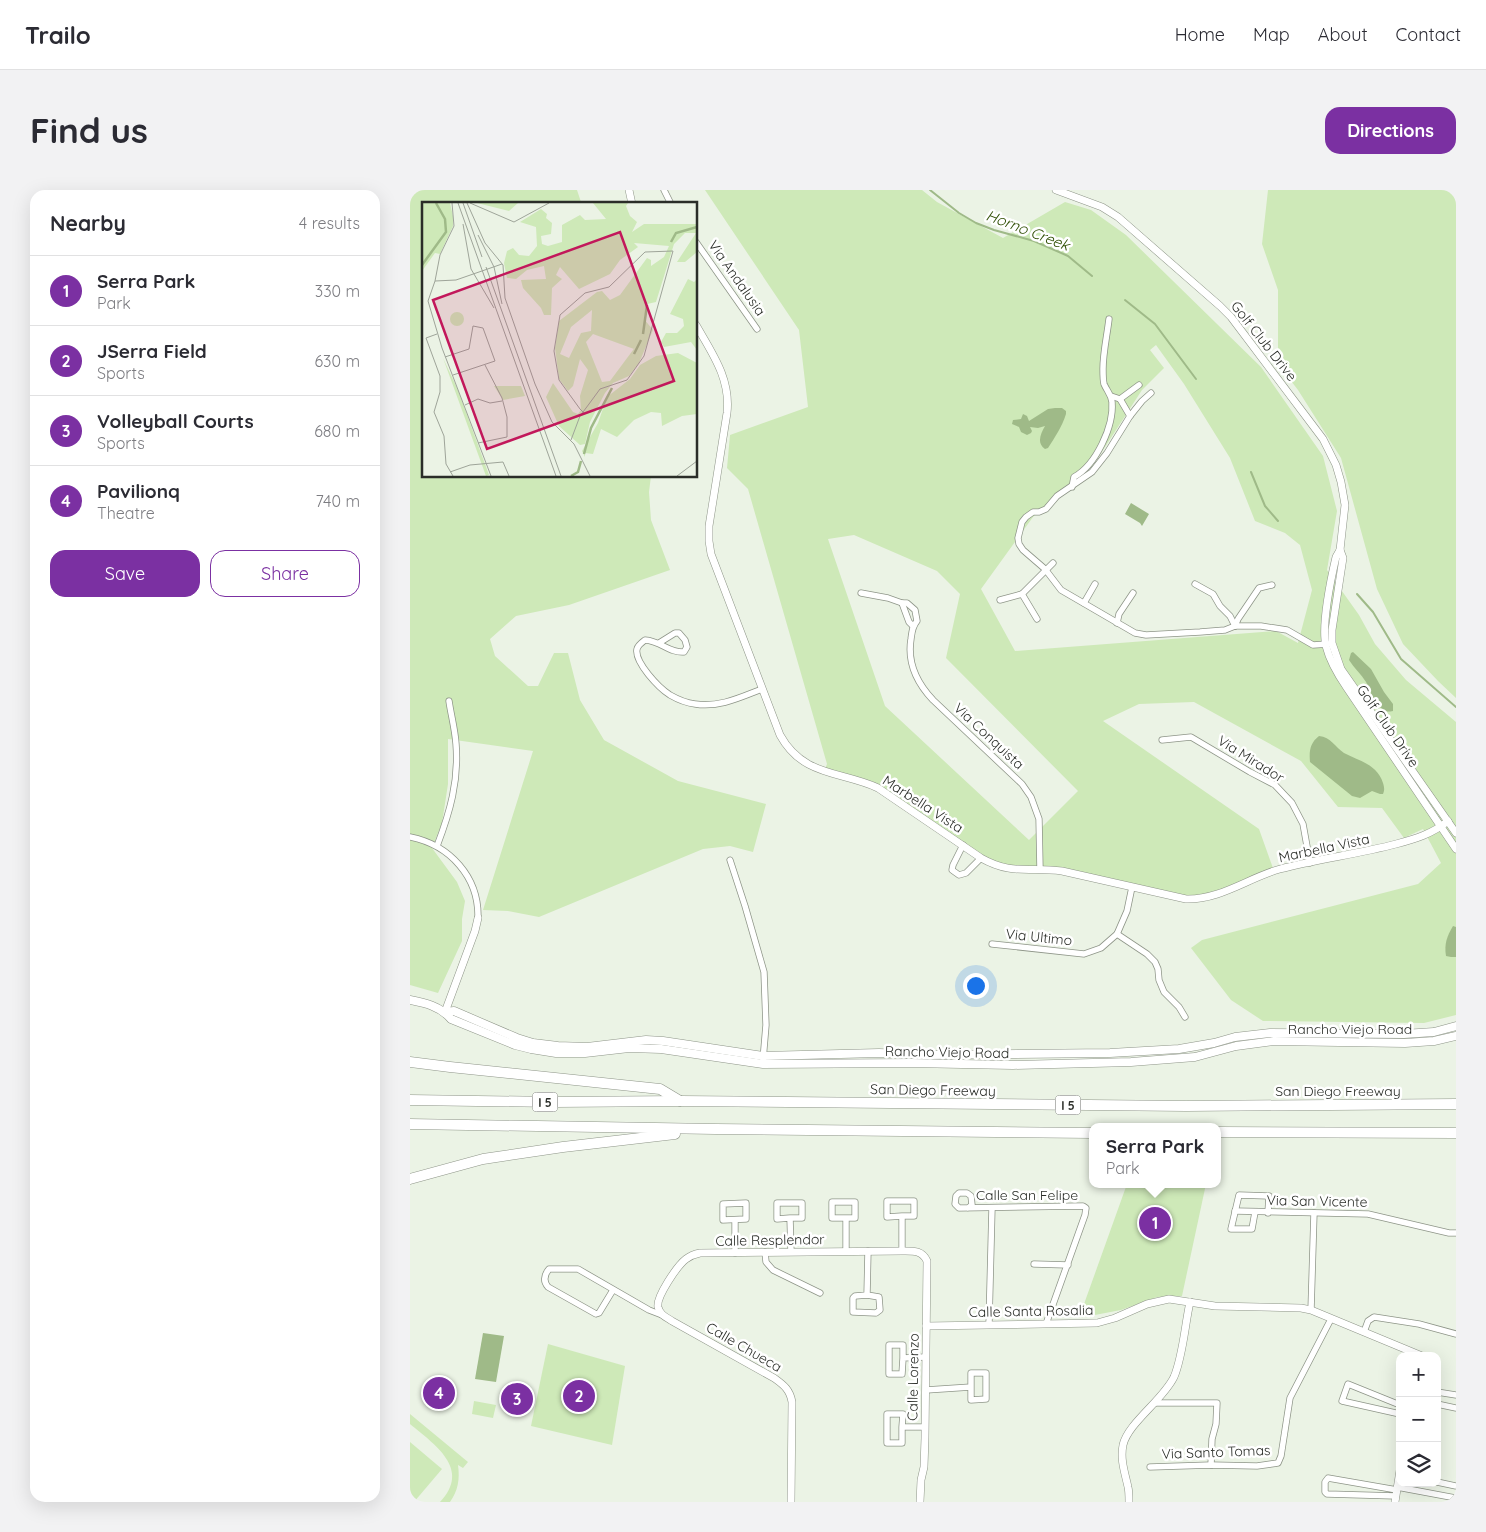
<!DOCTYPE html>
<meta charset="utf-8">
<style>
:root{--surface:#fff;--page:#f2f2f3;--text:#2b2b33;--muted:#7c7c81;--line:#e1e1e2;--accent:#7b30a2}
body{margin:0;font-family:Quicksand,sans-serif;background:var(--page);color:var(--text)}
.controls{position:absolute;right:15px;bottom:15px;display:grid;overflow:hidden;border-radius:10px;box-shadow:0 5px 20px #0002}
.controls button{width:45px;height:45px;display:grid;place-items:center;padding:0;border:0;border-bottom:1px solid var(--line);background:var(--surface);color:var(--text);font:25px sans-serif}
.you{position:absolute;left:565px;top:795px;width:18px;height:18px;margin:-12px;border:4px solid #fff;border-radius:50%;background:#1a73e8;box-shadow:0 0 0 8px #1a73e833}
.badge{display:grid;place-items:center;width:32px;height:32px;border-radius:50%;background:var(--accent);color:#fff;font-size:16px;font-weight:700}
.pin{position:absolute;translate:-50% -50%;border:2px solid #fff;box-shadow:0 1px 5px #0006}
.popup{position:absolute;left:679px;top:933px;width:132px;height:65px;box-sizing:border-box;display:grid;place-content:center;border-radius:10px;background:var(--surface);filter:drop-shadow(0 1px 4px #0005);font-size:16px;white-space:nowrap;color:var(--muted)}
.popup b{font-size:19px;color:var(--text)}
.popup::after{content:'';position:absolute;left:50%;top:100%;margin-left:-10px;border:10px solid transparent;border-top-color:var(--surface)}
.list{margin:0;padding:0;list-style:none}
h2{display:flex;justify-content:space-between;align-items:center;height:65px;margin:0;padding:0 20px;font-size:21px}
h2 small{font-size:16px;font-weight:400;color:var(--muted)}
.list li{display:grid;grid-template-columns:32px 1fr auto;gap:15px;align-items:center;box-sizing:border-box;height:70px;padding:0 20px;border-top:1px solid var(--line)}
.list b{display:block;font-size:19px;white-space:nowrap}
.list p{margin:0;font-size:16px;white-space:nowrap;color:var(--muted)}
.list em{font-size:16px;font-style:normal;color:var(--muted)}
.actions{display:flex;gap:10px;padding:15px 20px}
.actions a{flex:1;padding:11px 0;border:1px solid var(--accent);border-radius:15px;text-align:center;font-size:18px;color:var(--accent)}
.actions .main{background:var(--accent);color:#fff}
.icon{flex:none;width:28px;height:28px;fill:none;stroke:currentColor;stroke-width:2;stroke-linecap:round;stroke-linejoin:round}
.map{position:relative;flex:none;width:1046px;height:1312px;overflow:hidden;border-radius:15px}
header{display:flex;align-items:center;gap:30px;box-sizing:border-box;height:70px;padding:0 25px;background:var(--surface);border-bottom:1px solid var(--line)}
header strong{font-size:24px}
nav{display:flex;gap:28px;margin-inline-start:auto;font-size:18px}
.intro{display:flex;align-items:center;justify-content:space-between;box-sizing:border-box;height:120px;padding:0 30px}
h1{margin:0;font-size:35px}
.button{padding:12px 22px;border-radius:15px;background:var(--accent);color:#fff;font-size:18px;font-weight:700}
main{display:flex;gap:30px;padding:0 30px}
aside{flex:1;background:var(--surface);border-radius:15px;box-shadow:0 5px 20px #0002}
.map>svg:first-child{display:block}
.green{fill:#cee9b8;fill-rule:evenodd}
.water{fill:#9fba88}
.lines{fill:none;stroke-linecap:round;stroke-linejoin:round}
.stream{stroke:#9fba88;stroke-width:2}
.minor-casing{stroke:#8e9588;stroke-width:7}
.tertiary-casing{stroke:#8e9588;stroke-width:8}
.secondary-casing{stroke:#8e9588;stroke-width:9}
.motorway-casing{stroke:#8e9588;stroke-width:11}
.minor{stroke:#fff;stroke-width:5.5}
.tertiary{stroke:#fff;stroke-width:7}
.secondary{stroke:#fff;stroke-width:8}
.motorway{stroke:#fff;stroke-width:10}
.labels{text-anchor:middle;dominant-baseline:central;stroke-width:5;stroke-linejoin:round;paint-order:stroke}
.shield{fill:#fff;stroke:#6a6c68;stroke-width:1}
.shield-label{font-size:12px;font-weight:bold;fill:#2a2d28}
.street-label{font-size:14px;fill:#2a2d28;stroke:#fff}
.water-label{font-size:15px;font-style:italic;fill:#2d4d00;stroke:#fff}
.inset-river{fill:none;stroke:#9fba88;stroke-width:2.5}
.inset-road{fill:none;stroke:#9ea499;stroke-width:1}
.view{fill:#c2185b;fill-opacity:0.15;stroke:#c2185b;stroke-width:2.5}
.inset-edge{fill:none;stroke:#2a2d28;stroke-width:2.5}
</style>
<header>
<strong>Trailo</strong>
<nav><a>Home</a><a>Map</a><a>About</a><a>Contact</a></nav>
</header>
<div class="intro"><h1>Find us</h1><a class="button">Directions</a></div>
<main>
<aside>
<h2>Nearby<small>4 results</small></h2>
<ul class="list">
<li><span class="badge">1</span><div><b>Serra Park</b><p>Park</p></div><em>330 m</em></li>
<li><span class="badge">2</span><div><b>JSerra Field</b><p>Sports</p></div><em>630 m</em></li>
<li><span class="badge">3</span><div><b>Volleyball Courts</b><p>Sports</p></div><em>680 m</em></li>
<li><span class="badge">4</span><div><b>Pavilionq</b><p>Theatre</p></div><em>740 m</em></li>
</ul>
<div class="actions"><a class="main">Save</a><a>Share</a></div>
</aside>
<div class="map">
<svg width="1046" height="1312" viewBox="0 0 1046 1312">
<rect width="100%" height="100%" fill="#ebf3e5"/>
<g class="green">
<path d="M0,0H167L171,12V14H14V286H241L239,302L241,330L260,380L159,415L106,426L80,449L85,466L118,496H128L144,463H158L170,510L194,550L268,591L356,614L343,662L320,656L293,659L129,727L98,721L73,720L123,561L38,549V594L32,633L22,658L47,692L55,711L52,729V751L28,803L0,795Z"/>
<path d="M295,0H512L527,12L593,48L655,12L681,20L716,45L851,177L913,266L927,321L917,380L949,425L965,454L996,490L1046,532V825L1014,833L853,831L821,810L781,758L792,750L1008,694L1031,673L1013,639L994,648L972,618L928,617L891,571L784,512L729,514L693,531L849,639L864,681L791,709L652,681L587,676L468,598L414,582L417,574L338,299L317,278L320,245L398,217L389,140ZM746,155L774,194L820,268L845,331L875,343L890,355L902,400L888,453L866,441L605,461L571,399L623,327L682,277L732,200L754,178L740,160ZM444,345L527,381L550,404L536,468L668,601L619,650L475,516L418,349Z"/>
<path d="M858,0H1046V508L1028,491L993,454L967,399L931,268L888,200L868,174V100L852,54Z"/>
<path d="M717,994H796L772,1106L747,1107L711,1120L669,1128Z"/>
<path d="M138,1154L215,1176L202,1255L121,1236Z"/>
<path d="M64,1211L86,1215L83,1228L62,1224Z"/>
<path d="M0,1224L58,1272L53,1278L48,1275C50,1289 48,1301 40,1312H30C62,1279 24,1254 0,1234Z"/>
<path d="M0,1252L32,1279L4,1312L0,1310Z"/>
</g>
<g class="water">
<path d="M645,218H652L656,221V224C652,237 645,247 638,258L635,259C626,253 631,243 635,236L628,238L620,237L622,241L621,243L617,245L611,242L609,237L602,234L603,230L611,229L613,224L617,226L619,231L638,219Z"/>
<path d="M721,313L739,324L732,336L730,333L715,324Z"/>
<path d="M943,462L961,479L974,502L983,514V521C978,522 975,522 972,519C963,513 961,501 956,492C951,484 944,478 939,470L941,463Z"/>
<path d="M909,546C921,547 925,557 934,563C949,571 967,574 973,593C974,597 975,599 973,604H970L962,601L950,608L942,606L900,572C899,561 900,553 909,546Z"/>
<path d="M1043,736L1046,737V767H1041L1036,766C1034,754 1037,746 1043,736Z"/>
<path d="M73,1143L94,1146L86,1192L65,1189Z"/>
</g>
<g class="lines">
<g class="stream">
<path d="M520,0L549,23L566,33L584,40L624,51L658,66L682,86"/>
<path d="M715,110L745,134L786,189"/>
<path d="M841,282L855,316L868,331"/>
<path d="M947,404L963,422L991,469L1046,517"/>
</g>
<g class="minor-casing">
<g id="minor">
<path d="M254,0L261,14"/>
<path d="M286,52L347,139"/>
<path d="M741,203L732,211L720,226L697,263L682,282L647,306L636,319L629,322H623L616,327L612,332L608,348L609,354L613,360L635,379L651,400L725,443L736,445L790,442L815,440L825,436H851L877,440L903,455L918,454"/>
<path d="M701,206L710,209L720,226"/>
<path d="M710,209L729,195"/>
<path d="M662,297L664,287C686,275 704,236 702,212C701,204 697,201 694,194C693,190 693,183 693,179C693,163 697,146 699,129"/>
<path d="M785,394L803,404L810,416L820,426L825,436"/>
<path d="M451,403L478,408L492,413H497L505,420L507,431C502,437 502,442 501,449C497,473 507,493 523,510L612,594L621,607L629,629L630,679"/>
<path d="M590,410L612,404"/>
<path d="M492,413L499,432L503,436"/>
<path d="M674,413L685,394"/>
<path d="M627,429L612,404L643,373"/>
<path d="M707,433L709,424L723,403"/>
<path d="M825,436L828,429L849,398L862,395"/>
<path d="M249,453L265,443H269L275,450L277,457L274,462C259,463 251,451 235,450C231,453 228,455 227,459C224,472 249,498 260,505C267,509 276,513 285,514C309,518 331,507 352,499"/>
<path d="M752,550L781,547L840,582L865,595L882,613L893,634L900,673"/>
<path d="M0,647C40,655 69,687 68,728"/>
<path d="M553,655L543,675L542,680L549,685L556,683L571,668"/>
<path d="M27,656C40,622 49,591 46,554C45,539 41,525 39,511"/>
<path d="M320,670L335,716L354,782L356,835L353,870"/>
<path d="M707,744L737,764L745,772L748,779L749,790L754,802L769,817L775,827"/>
<path d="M582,754L674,764L691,758L707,744L717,721L722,697"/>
<path d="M336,1013V1029L313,1030V1014Z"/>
<path d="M558,1018L562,1015L561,1006L557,1003H549L546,1006L545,1014L549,1018L673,1016L676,1018L675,1025L636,1134"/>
<path d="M825,1021L958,1024L1039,1043H1046"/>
<path d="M845,1022L842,1039H821L829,1005L859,1006L858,1023"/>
<path d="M492,1026H504V1011H477V1027L492,1026V1061"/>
<path d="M380,1028H392V1013H367V1029L380,1028L381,1062"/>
<path d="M325,1030V1063"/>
<path d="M436,1061V1028H422V1012H445V1028H436"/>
<path d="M355,1062L356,1072L363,1080L410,1103"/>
<path d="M624,1074L658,1075"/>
<path d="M203,1100L189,1123L186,1124L138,1097C133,1091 134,1085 139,1079H168L239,1120L252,1125"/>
<path d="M457,1105L445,1106L443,1108V1122L466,1123L470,1120L469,1107L457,1105L458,1061"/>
<path d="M901,1120L904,1023"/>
<path d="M579,1134L582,1018"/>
<path d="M954,1142L958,1131L964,1127L1009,1134L1046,1144"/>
<path d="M493,1168L492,1184H479V1155H493V1168L515,1167"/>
<path d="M516,1200L561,1197V1210L576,1209V1183H561V1197"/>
<path d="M1027,1202L1046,1205"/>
<path d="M745,1213H807L806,1234L802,1249L801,1275"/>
<path d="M1027,1214L1046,1218"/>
<path d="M990,1215L938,1194L932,1211L990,1224"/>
<path d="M492,1237V1253H477V1224H493L492,1237H515"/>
<path d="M740,1277L801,1275L847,1276L868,1273L871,1266L880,1208L921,1129"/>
<path d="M1027,1292L1046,1296"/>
<path d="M987,1297L1046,1308"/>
<path d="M986,1306L917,1304L915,1302V1292L918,1288L987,1300"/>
</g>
</g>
<g class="tertiary-casing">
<g id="tertiary">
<path d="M219,0L222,14"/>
<path d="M646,0L692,17L708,27L810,116L821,127L913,249L926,275L931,292L935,315L930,360L933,368L922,440V453L931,479L1046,643"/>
<path d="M286,135C302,163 321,189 317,223L299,336V351L301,364L370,545C393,587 431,581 468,598L571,668C603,686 619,676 652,681L776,709C810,710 838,688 870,679C908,669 948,664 986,654C1005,649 1022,644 1038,631"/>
<path d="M930,360L926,367C921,388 911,436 916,456C920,472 928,485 937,498L1046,659"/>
<path d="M35,822L65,741L68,728"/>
<path d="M516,1136L687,1133L705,1128L737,1114L759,1109L805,1116L891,1118L901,1120L1012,1166"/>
<path d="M381,1312L382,1212C380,1200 374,1195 364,1188L262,1131C256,1127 250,1125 248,1117C246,1107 267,1076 276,1069C280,1066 285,1064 290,1063L492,1061C503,1061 512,1060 517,1071L515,1248L514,1277L511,1290L510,1312"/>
<path d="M719,1312C719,1307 719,1301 718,1297C715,1283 710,1270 713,1255C718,1233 753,1210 764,1187C773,1166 775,1134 780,1112"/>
<path d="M985,1312L990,1280"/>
</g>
</g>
<g class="secondary-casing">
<g id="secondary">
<path d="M0,810C15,813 30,816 41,829L105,855L121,859L146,863H175L219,858L251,859L353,874L501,873L603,875L721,872L785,867L826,856L864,851L995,853L1024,851L1046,846"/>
<path d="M35,822L44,821L107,848L123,853L148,856L177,857L236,850L253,851L353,866L469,863L517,865L700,863L769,859L804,853L825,847L860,843L994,844L1024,842L1046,836"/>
</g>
</g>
<g class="motorway-casing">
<g id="motorway">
<path d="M0,872L40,877L250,899L270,911"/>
<path d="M0,910L145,912L271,911L776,916L1046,914"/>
<path d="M0,934L305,939L682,943"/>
<path d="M808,942L1046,943"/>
<path d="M0,989L73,969L153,957L265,944"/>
</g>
</g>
<use href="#minor" class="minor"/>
<use href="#tertiary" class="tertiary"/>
<use href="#secondary" class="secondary"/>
<use href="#motorway" class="motorway"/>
</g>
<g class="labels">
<g class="shield">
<rect x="122.5" y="902.5" width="25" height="19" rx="4"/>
<rect x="645.5" y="905.5" width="25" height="19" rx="4"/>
</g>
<g class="shield-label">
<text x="135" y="912">I 5</text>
<text x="658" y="915">I 5</text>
</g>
<g class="street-label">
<text transform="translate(327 88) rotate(55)">Via Andalusia</text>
<text transform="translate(854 151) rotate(52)">Golf Club Drive</text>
<text transform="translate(978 536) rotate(55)">Golf Club Drive</text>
<text transform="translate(579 546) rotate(43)">Via Conquista</text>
<text transform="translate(841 569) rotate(32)">Via Mirador</text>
<text transform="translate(513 614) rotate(33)">Marbella Vista</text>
<text transform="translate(914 658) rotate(-12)">Marbella Vista</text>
<text transform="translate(629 747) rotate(6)">Via Ultimo</text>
<text x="940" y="839">Rancho Viejo Road</text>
<text transform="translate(537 862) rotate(1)">Rancho Viejo Road</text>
<text transform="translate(523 900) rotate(1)">San Diego Freeway</text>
<text x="928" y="901">San Diego Freeway</text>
<text x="617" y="1005">Calle San Felipe</text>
<text transform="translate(907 1011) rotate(1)">Via San Vicente</text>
<text transform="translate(360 1050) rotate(-1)">Calle Resplendor</text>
<text transform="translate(621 1121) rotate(-1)">Calle Santa Rosalia</text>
<text transform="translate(334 1157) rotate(30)">Calle Chueca</text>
<text transform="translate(503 1187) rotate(-89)">Calle Lorenzo</text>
<text transform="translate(806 1262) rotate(-2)">Via Santo Tomas</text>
</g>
<g class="water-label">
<text transform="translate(618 40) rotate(21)">Horno Creek</text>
</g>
</g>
<g transform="translate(12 12)">
<rect width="275" height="275" fill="#ebf3e5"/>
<path d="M0,1H28L31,14V24L18,52L13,51L0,69ZM55,1H96L87,9ZM171,1H206L204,4L208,14L215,20L210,30L222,22H275V50L263,60H255L274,31H263L252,42L234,100L225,102L224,106L222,117L231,128L217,161L207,174L191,181L183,191L168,220L163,242L158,243L137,224L124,195L131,181L151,210L156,212L159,208L158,194L166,168L158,157L151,184L146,189L137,177L133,146L137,119L175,90L180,89L188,98L198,93L225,56L229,58V64L242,55L247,44L212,41L216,45L198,58L188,72L157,87L138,65L134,73L140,77L130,86L129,113H122L119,106L101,86L99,78L124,77L122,64L105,68L94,77L85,76L82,61L85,49L91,46L97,53L107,54L115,44L114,25L98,20L119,7L125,12L124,16L130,21L129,32L119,34L120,42L126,44L140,40V23L158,13L163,18L184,17ZM170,108L169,129L159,131L147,156L138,152L149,125ZM171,132L212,147L214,144L188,179L180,180L164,140ZM266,77L272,80L275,77V148L269,140L242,145L239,140L244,131H255L262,124L261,117L248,112ZM28 117a7 7 0 1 1 14 0a7 7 0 1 1-14 0ZM256,151L275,161V212L260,214L240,224L239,211L229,210L212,218L195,235L179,227L171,252L163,251V255L160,249L176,221L185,195L208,177L218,163L234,154ZM21,156L36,188L67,273L64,274ZM72,184H99L103,194L81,198Z" fill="#cee9b8" fill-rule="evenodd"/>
<path class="inset-river" d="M249,40L254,31L275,25M0,63L24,30L23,17L14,1M221,132L225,103M212,152L219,138M162,252L169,226L190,186M149,274L156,270L159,259"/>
<path class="inset-road" d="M36,1L134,274M41,1L60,55M45,1L63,41L81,63L83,96L113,182L130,220L152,242L168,274M48,1L92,20L127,1M41,22L49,67L72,106M56,33L72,65L80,102M64,65L139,274M13,79L18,53L32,24L30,1M15,132L4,136L18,174V190L12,210L22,234L24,262L31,274M23,155L47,147L51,124L61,126L73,159L31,173M43,203L56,197L68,201L80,199M149,238L158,214L167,202L178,187L205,178L222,154L251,49L223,50L187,85L163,91L138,113L132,149L137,178L158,207L162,211M56,241L85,235V215L80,196L63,163M28,270L48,263L81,260L87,274M69,274L20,146L6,99L13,79L34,78L80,62M255,274L275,259"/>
<path class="view" d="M198,30L252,179L65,247L11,98Z"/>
<rect width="275" height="275" class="inset-edge"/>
</g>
</svg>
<div class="controls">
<button>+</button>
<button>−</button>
<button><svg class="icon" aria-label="layers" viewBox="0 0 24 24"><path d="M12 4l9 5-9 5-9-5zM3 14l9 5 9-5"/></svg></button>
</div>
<div class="you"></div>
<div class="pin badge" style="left:745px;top:1033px">1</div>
<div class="popup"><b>Serra Park</b>Park</div>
<div class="pin badge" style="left:169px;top:1206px">2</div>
<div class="pin badge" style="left:107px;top:1209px">3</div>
<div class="pin badge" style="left:29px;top:1203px">4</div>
</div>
</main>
